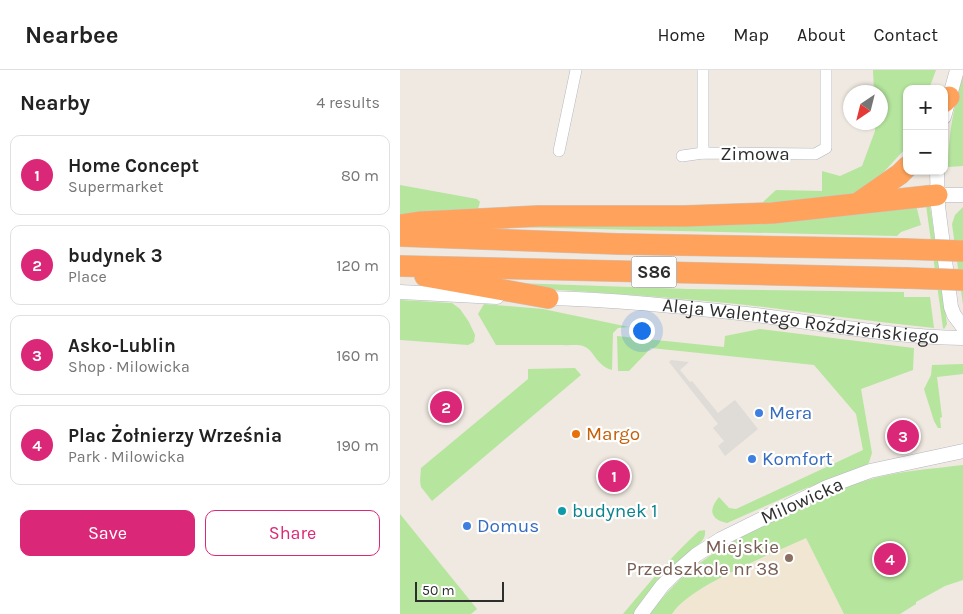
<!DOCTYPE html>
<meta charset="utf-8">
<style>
:root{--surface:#fff;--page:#f6f6f6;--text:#222;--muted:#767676;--line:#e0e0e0;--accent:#db2777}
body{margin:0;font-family:Karla,sans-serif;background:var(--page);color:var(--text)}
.controls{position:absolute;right:15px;top:15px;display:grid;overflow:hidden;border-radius:10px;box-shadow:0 1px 4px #0004}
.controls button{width:45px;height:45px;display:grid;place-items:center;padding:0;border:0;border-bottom:1px solid var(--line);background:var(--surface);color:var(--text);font:25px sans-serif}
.compass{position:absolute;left:443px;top:15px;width:45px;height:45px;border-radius:50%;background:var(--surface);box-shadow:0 1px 4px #0004;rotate:215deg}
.scale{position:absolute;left:15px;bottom:12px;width:89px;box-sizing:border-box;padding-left:5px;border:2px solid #2e2e2e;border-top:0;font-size:14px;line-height:18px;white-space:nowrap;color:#2e2e2e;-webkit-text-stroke:4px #fff;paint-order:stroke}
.you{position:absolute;left:241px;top:260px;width:18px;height:18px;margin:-12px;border:4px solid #fff;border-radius:50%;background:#1a73e8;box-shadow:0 0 0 8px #1a73e833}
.badge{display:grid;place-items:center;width:32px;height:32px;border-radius:50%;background:var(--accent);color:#fff;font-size:16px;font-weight:700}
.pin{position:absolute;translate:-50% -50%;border:2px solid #fff;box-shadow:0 1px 5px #0006}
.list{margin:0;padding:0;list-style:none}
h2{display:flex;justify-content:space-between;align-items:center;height:65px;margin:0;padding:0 20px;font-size:21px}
h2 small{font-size:16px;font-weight:400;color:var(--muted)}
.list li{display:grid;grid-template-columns:32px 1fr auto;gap:15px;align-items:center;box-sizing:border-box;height:80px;margin:0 10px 10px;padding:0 10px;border:1px solid var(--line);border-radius:10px}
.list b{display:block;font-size:19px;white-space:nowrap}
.list p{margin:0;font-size:16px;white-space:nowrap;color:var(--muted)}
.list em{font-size:16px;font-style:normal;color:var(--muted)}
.actions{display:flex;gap:10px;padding:15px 20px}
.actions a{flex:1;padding:11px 0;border:1px solid var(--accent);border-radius:10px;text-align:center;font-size:18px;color:var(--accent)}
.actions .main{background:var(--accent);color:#fff}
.map{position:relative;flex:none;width:563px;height:544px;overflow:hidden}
header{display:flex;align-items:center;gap:30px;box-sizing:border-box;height:70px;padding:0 25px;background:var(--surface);border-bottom:1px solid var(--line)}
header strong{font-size:24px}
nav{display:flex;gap:28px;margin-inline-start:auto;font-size:18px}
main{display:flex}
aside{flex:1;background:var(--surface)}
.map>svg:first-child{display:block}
.education{fill:#f0e6d1}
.green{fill:#b6e59e}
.plaza{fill:#dfdcd8}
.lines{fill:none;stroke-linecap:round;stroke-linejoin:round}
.minor-casing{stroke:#b4b7c1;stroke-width:12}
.tertiary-casing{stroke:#b4b7c1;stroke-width:15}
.motorway-casing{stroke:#c9c9c9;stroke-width:22}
.minor{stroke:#fff;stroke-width:11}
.tertiary{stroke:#fff;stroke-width:14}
.motorway{stroke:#ffa35c;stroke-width:21}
.motorway-bridge-casing{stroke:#c9c9c9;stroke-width:22;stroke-linecap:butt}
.motorway-bridge{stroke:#ffa35c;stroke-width:21}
.shop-dot{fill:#3f7fe0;stroke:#fff;stroke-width:2}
.food-dot{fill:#e8710a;stroke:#fff;stroke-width:2}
.culture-dot{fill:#0f9aa8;stroke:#fff;stroke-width:2}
.education-dot{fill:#8d6e63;stroke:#fff;stroke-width:2}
.labels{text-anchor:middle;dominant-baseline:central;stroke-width:4.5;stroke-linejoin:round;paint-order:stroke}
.shield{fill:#fff;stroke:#6d6d6d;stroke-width:1}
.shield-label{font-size:18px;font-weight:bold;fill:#2e2e2e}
.street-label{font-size:19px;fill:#2e2e2e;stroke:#fff}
.shop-label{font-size:19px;fill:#366cbe;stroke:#fff;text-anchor:start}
.food-label{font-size:19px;fill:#c56008;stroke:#fff;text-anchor:start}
.culture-label{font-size:19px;fill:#0d838f;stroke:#fff;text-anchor:start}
.education-label{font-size:19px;fill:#785e54;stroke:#fff;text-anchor:end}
</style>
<header>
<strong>Nearbee</strong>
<nav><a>Home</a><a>Map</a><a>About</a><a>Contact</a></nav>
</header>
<main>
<aside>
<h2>Nearby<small>4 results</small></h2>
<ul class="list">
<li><span class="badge">1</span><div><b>Home Concept</b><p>Supermarket</p></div><em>80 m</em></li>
<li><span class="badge">2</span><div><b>budynek 3</b><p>Place</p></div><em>120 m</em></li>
<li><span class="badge">3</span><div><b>Asko-Lublin</b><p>Shop · Milowicka</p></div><em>160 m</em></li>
<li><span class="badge">4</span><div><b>Plac Żołnierzy Września</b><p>Park · Milowicka</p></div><em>190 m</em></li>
</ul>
<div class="actions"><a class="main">Save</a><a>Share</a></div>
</aside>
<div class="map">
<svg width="563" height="544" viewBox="0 0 563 544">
<rect width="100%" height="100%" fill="#efe9e1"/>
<path class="education" d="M406,468L444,544H272L287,528L318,509Z"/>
<g class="green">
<path d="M473,0H536L529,19H507V74L504,80L469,118L446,127L368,138L363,132L376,120L422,121V101L440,106L462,96L475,61V53L480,52V22H474Z"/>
<path d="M563,5V96L548,97C548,65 554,36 563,5Z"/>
<path d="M0,115L77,129L80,132L77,142L0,147Z"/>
<path d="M516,135L521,155L501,162L497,166L113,157Z"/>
<path d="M526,135L530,136L547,254L544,259L543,258Z"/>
<path d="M563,137V235L552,154L555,145Z"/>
<path d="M83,212L288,219L504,222V227H530L534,258C477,252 421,244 364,237C276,227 188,222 100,216Z"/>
<path d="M0,230L52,233L60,239L69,252L75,265L74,272L68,275L0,270Z"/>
<path d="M84,234L143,239L229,257L218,258L213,263L212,300C195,295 194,279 183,276C177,274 169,276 163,275C141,275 118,275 96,275L78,244Z"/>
<path d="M360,259L514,278L513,300L461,319L472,383L468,395L404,419L327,453C309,449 309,439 319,427L329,438L336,439L463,380L456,344L414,295L251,278L229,301H218L217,266L324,277L325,266Z"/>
<path d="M563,294V304L537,307L542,347L540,348L541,358H538L534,351L524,319L531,305L532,295Z"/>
<path d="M175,298L181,305L32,431L21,417L20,411L21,398L128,309V299Z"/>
<path d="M563,395V510L545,516L516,532V534L500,544H444L406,468C374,483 289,516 272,544H250C286,493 337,467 392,441C423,426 454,412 488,405C512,400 538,398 563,395Z"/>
<path d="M0,444L77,539L71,544H0Z"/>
<path d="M305,460C306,470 300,473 293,479C269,498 252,519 235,544H223C247,515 271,487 299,461Z"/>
</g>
<path class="plaza" d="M271,290L289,292L280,300L290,312L292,311L318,343L335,330L358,359L325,386L318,376L324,371L313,358L318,354L269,292Z"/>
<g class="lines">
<g class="minor-casing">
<g id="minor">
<path d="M159,81L176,0"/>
<path d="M303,83V0"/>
<path d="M282,86L303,83L415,84L426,78V0"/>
</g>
</g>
<g class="tertiary-casing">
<g id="tertiary">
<path d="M544,47L557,0"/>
<path d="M537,101L538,136L551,237L554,245L563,257"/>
<path d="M537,125H563"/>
<path d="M0,222L97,227"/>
<path id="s1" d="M141,228C212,229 285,237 356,245C425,254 493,267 563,268"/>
<path d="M241,544L262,516L272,506L296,485L321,469L427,417L470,401L563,381"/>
</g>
</g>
<g class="motorway-casing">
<g id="motorway">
<path d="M544,32L549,27"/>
<path d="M461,131L500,104L507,97"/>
<path d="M0,155L21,152L139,146H285L373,143L537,125"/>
<path d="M0,166L219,174L504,179"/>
<path d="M0,196L507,208"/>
<path d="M25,206L148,228"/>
</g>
</g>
<use href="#minor" class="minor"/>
<use href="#tertiary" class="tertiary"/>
<use href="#motorway" class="motorway"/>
<g class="motorway-bridge-casing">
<g id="motorway-bridge">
<path d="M504,179L563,181"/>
<path d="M507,208L563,210"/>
</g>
</g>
<use href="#motorway-bridge" class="motorway-bridge"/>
</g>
<g class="shop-dot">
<circle cx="359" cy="343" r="5"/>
<circle cx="352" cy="389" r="5"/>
<circle cx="67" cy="456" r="5"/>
</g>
<circle class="food-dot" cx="176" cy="364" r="5"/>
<circle class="culture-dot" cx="162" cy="441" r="5"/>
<circle class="education-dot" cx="389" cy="488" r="5"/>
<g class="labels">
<rect class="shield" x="231.5" y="186.5" width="45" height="31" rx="4"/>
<g class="shield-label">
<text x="254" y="202">S86</text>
</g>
<g class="street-label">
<text x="355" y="84">Zimowa</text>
<text stroke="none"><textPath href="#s1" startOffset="261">Aleja Walentego Roździeńskiego</textPath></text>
<text transform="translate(402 431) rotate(-24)">Milowicka</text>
</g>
<g class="shop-label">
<text x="369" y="343">Mera</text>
<text x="362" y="389">Komfort</text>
<text x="77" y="456">Domus</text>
</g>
<g class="food-label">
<text x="186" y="364">Margo</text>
</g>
<g class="culture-label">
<text x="172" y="441">budynek 1</text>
</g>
<g class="education-label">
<text x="379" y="477">Miejskie<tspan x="379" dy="22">Przedszkole nr 38</tspan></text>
</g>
</g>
</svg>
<div class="controls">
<button>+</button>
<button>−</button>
</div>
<svg class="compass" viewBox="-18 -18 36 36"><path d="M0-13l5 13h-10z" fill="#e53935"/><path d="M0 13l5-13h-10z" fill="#767676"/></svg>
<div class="scale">50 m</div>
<div class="you"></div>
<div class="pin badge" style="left:214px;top:406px">1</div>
<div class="pin badge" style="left:46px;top:337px">2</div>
<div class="pin badge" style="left:503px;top:366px">3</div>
<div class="pin badge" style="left:490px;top:489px">4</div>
</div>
</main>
